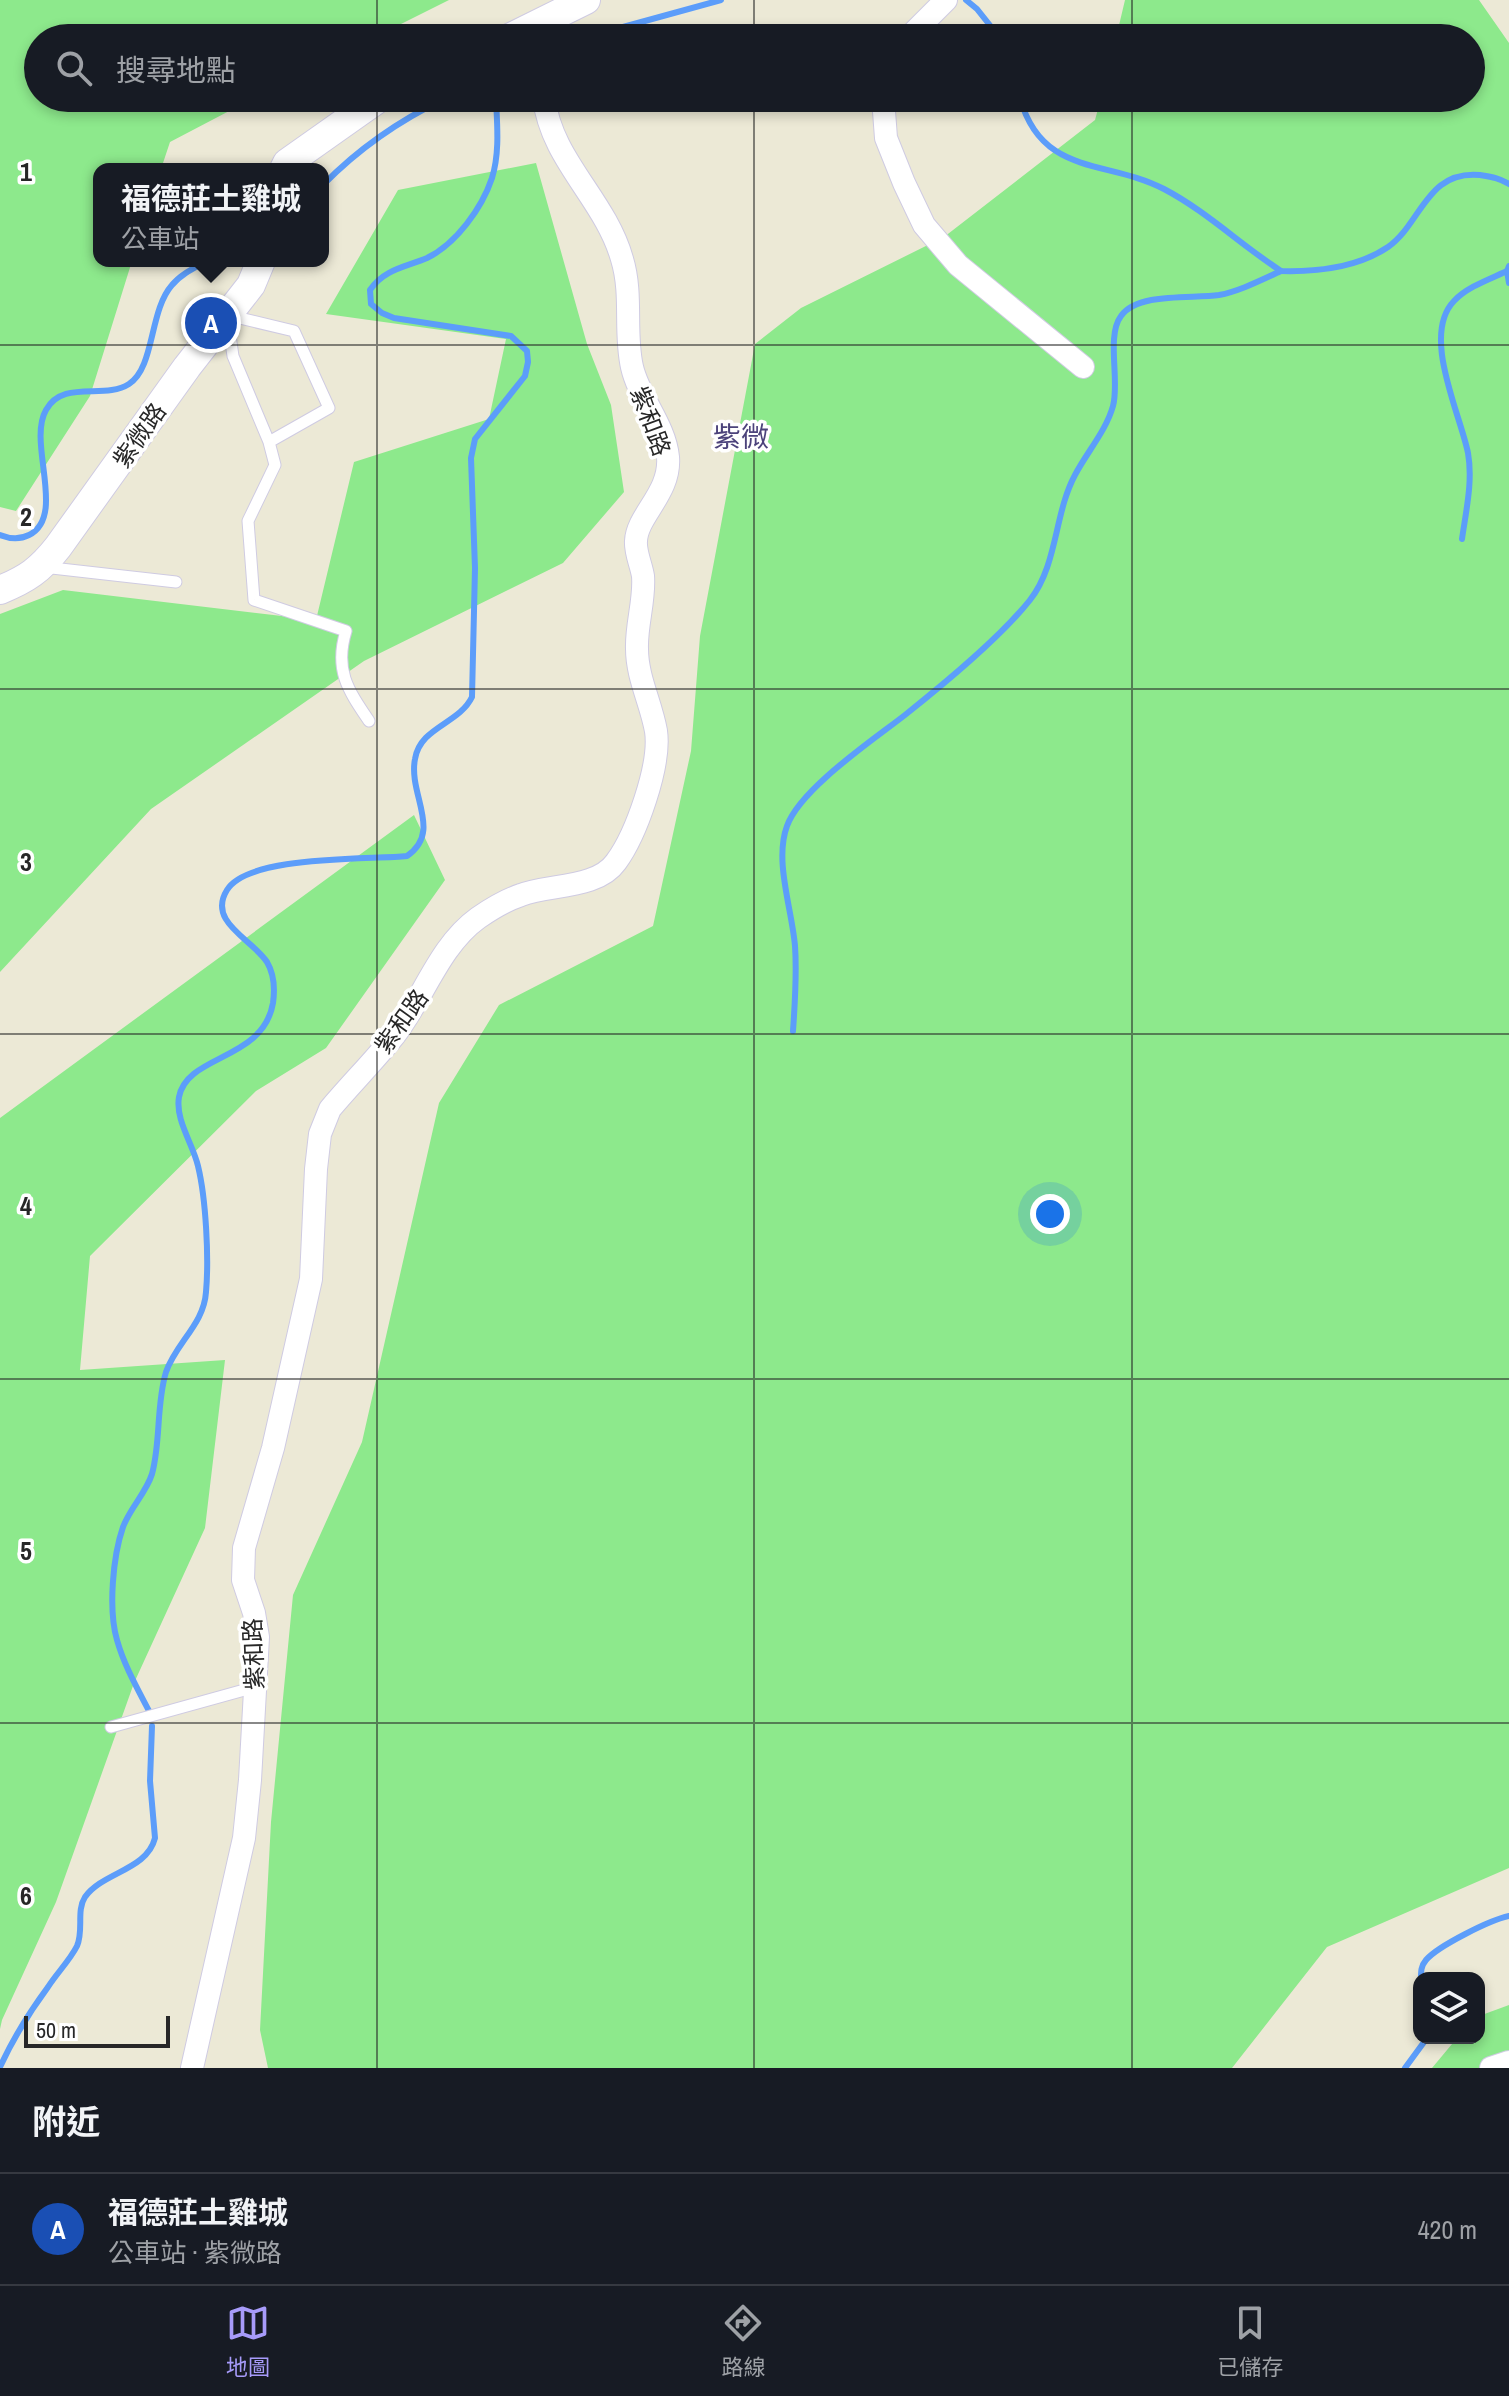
<!DOCTYPE html>
<html lang="zh-TW">
<meta charset="utf-8">
<style>
:root{--surface:#171b24;--page:#20242c;--text:#f1f3f6;--muted:#9ea1a6;--line:#363941;--accent:#a79bfa}
body{margin:0;font-family:"Archivo Narrow","Noto Sans TC",sans-serif;background:var(--page);color:var(--text)}
.controls{position:absolute;right:24px;bottom:24px;display:grid;overflow:hidden;border-radius:16px;box-shadow:0 4px 12px #0003}
.controls button{width:72px;height:72px;display:grid;place-items:center;padding:0;border:0;border-bottom:2px solid var(--line);background:var(--surface);color:var(--text);font:40px sans-serif}
.scale{position:absolute;left:24px;bottom:20px;width:146px;box-sizing:border-box;padding-left:8px;border:4px solid #272727;border-top:0;font-size:22px;line-height:28px;white-space:nowrap;color:#272727;-webkit-text-stroke:6px #fff;paint-order:stroke}
.you{position:absolute;left:1050px;top:1214px;width:28px;height:28px;margin:-20px;border:6px solid #fff;border-radius:50%;background:#1a73e8;box-shadow:0 0 0 12px #1a73e833}
.badge{display:grid;place-items:center;width:52px;height:52px;border-radius:50%;background:var(--accent);color:#fff;font-size:26px;font-weight:700}
.pin{position:absolute;translate:-50% -50%;border:4px solid #fff;box-shadow:0 2px 8px #0006}
.popup{position:absolute;left:93px;top:163px;width:236px;height:104px;box-sizing:border-box;display:grid;place-content:center;border-radius:16px;background:var(--surface);filter:drop-shadow(0 2px 6px #0005);font-size:26px;white-space:nowrap;color:var(--muted)}
.popup b{font-size:30px;color:var(--text)}
.popup::after{content:'';position:absolute;left:50%;top:100%;margin-left:-16px;border:16px solid transparent;border-top-color:var(--surface)}
.list{margin:0;padding:0;list-style:none}
h2{display:flex;justify-content:space-between;align-items:center;height:104px;margin:0;padding:0 32px;font-size:34px}
h2 small{font-size:26px;font-weight:400;color:var(--muted)}
.list li{display:grid;grid-template-columns:52px 1fr auto;gap:24px;align-items:center;box-sizing:border-box;height:112px;padding:0 32px;border-top:2px solid var(--line)}
.list b{display:block;font-size:30px;white-space:nowrap}
.list p{margin:0;font-size:26px;white-space:nowrap;color:var(--muted)}
.list em{font-size:26px;font-style:normal;color:var(--muted)}
.icon{flex:none;width:44px;height:44px;fill:none;stroke:currentColor;stroke-width:2;stroke-linecap:round;stroke-linejoin:round}
.map{position:relative;flex:none;width:1509px;height:2068px;overflow:hidden}
.search{position:absolute;background:var(--surface);box-shadow:0 4px 12px #0003;left:24px;right:24px;top:24px;height:88px;display:flex;align-items:center;gap:20px;box-sizing:border-box;padding:0 28px;border-radius:44px;color:var(--muted);font-size:30px}
.sheet{height:216px;background:var(--surface)}
nav{display:flex;justify-content:space-around;align-items:center;box-sizing:border-box;height:112px;border-top:2px solid var(--line);background:var(--surface);font-size:22px;color:var(--muted)}
nav a{display:grid;justify-items:center;gap:4px}
nav .on{color:var(--accent)}
.map>svg:first-child{display:block}
.green{fill:#8de98c}
.lines{fill:none;stroke-linecap:round;stroke-linejoin:round}
.stream{stroke:#5c9dfa;stroke-width:6}
.service-casing{stroke:#cfcbe2;stroke-width:13}
.minor-casing{stroke:#cfcbe2;stroke-width:24}
.tertiary-casing{stroke:#cfcbe2;stroke-width:30}
.service{stroke:#fff;stroke-width:11}
.minor{stroke:#fff;stroke-width:22}
.tertiary{stroke:#fff;stroke-width:28}
.grid{fill:none;stroke:#272727;stroke-width:2;stroke-opacity:0.55}
.labels{text-anchor:middle;dominant-baseline:central;stroke-width:7;stroke-linejoin:round;paint-order:stroke}
.street-label{font-size:24px;fill:#272727;stroke:#fff}
.quarter-label{font-size:28px;fill:#4c437b;stroke:#fff}
.grid-label{font-size:26px;text-anchor:middle;font-weight:bold;fill:#272727;stroke:#fff;stroke-width:7;stroke-linejoin:round;paint-order:stroke}
</style>
<div class="map">
<svg width="1509" height="2068" viewBox="0 0 1509 2068">
<rect width="100%" height="100%" fill="#ece9d6"/>
<g class="green">
<path d="M0,0H449L373,38H38V98H254L170,142L161,169H99V261H132L90,396L16,511L0,507Z"/>
<path d="M1125,0H1479L1509,43V1868L1327,1947L1232,2068H268L260,2030L271,1822L293,1595L362,1442L439,1103L499,1005L653,926L691,751L700,636L755,344L801,308L944,237L1095,120L1101,98H1471V38H1116Z"/>
<path d="M536,163L587,344L611,405L624,492L563,563L364,661L151,809L0,972V614L63,590L316,620L354,462L489,419L506,339L326,314L398,190Z"/>
<path d="M414,815L445,880L326,1048L256,1091L90,1256L80,1370L225,1360L205,1528L134,1683L56,1902L2,2020L0,2029V1118Z"/>
<path d="M1509,2005V2068H1432L1457,2038H1479V2016Z"/>
</g>
<g class="lines">
<g class="stream">
<path d="M966,0L977,9L1000,38"/>
<path d="M594,38L623,27L721,0"/>
<path d="M1020,98C1042,177 1107,159 1164,189C1206,211 1241,245 1281,271C1317,272 1357,268 1388,247C1422,223 1426,170 1480,175C1492,177 1499,178 1509,184"/>
<path d="M323,185C359,148 400,120 446,98"/>
<path d="M1509,266L1507,271L1509,283"/>
<path d="M0,535C10,539 19,540 29,535C67,516 27,443 46,410C63,379 104,400 129,384C155,367 149,311 172,285C181,274 194,268 207,261"/>
<path d="M1462,539C1466,511 1473,481 1468,453C1460,413 1421,335 1454,301C1467,287 1490,279 1507,271"/>
<path d="M793,1031C795,1003 797,974 795,946C792,909 774,861 787,826C800,789 873,740 905,715C944,684 1000,638 1030,600C1058,564 1054,514 1075,475C1087,452 1106,431 1113,406C1120,381 1106,336 1121,316C1138,292 1192,299 1219,295C1240,291 1261,280 1281,271"/>
<path d="M149,1711C137,1688 124,1665 117,1640C108,1609 113,1556 123,1527C130,1508 146,1493 152,1474C161,1441 156,1405 166,1372C176,1343 204,1324 206,1292C209,1258 206,1199 198,1166C193,1144 175,1120 179,1097C187,1054 263,1061 273,1003C275,989 274,974 267,962C252,939 207,922 227,890C248,855 368,860 407,856C443,831 408,795 415,759C420,727 459,724 472,697L475,568L471,458L475,439L525,376L528,362L527,351L511,336L394,318L382,313L371,304L370,290C384,269 406,267 427,258C456,244 482,208 492,178C500,152 497,124 496,98"/>
<path d="M1421,1978C1421,1971 1421,1966 1426,1960C1438,1946 1490,1920 1509,1916"/>
<path d="M0,2067C12,2041 31,2010 48,1987C57,1973 70,1960 77,1946C84,1930 76,1911 85,1897C103,1872 147,1870 155,1838L150,1781L152,1726"/>
<path d="M1405,2068L1427,2038"/>
</g>
<g class="service-casing">
<g id="service">
<path d="M269,442L329,408L294,331L227,315L233,356L269,442L275,465L248,521L254,600L346,631C334,670 348,690 369,721"/>
<path d="M43,567L176,582"/>
<path d="M111,1727L255,1687"/>
</g>
</g>
<g class="minor-casing">
<g id="minor">
<path d="M908,38L946,0"/>
<path d="M883,98L886,138L904,183L924,225L958,265L1083,367"/>
<path d="M192,2068L244,1838L250,1780L258,1637L254,1613L243,1580L244,1548L273,1448L311,1279L316,1169L320,1134L330,1109C351,1084 374,1061 394,1036C423,999 439,946 478,918C491,909 506,900 521,895C549,884 597,889 616,862C636,835 661,765 656,731C651,703 637,677 637,649C636,625 645,600 643,576C641,564 635,552 636,541C637,515 671,493 668,457C665,425 639,398 632,367C624,332 633,295 622,259C605,199 551,160 544,98"/>
<path d="M1491,2068L1509,2062"/>
</g>
</g>
<g class="tertiary-casing">
<g id="tertiary">
<path d="M509,38L586,0"/>
<path d="M284,169L287,163L379,98"/>
<path d="M0,590C27,579 40,570 58,547L187,367L251,285L261,261"/>
</g>
</g>
<use href="#service" class="service"/>
<use href="#minor" class="minor"/>
<use href="#tertiary" class="tertiary"/>
</g>
<path class="grid" d="M377,0V38M754,0V38M1132,0V38M377,98V2068M754,98V2068M1132,98V2068M0,345H1509M0,689H1509M0,1034H1509M0,1379H1509M0,1723H1509"/>
<g class="labels">
<g class="street-label">
<text transform="translate(651 421) rotate(70)">紫和路</text>
<text transform="translate(139 435) rotate(-55)">紫微路</text>
<text transform="translate(401 1021) rotate(-54)">紫和路</text>
<text transform="translate(253 1654) rotate(-92)">紫和路</text>
</g>
<g class="quarter-label">
<text x="741" y="437">紫微</text>
</g>
</g>
<g class="grid-label">
<text x="26" y="181">1</text>
<text x="26" y="526">2</text>
<text x="26" y="871">3</text>
<text x="26" y="1215">4</text>
<text x="26" y="1560">5</text>
<text x="26" y="1905">6</text>
</g>
</svg>
<div class="controls">
<button><svg class="icon" aria-label="layers" viewBox="0 0 24 24"><path d="M12 4l9 5-9 5-9-5zM3 14l9 5 9-5"/></svg></button>
</div>
<div class="scale">50 m</div>
<div class="you"></div>
<div class="pin badge" style="left:211px;top:323px;background:#1a4fb4">A</div>
<div class="popup"><b>福德莊土雞城</b>公車站</div>
<div class="search"><svg class="icon" aria-label="search" viewBox="0 0 24 24"><circle cx="10" cy="10" r="6"/><path d="M15 15l6 6"/></svg>搜尋地點</div>
</div>
<section class="sheet">
<h2>附近<small></small></h2>
<ul class="list">
<li><span class="badge" style="background:#1a4fb4">A</span><div><b>福德莊土雞城</b><p>公車站 · 紫微路</p></div><em>420 m</em></li>
</ul>
</section>
<nav>
<a class="on"><svg class="icon" aria-label="map" viewBox="0 0 24 24"><path d="M3 6l6-2 6 2 6-2v14l-6 2-6-2-6 2zM9 4v14M15 6v14"/></svg>地圖</a>
<a><svg class="icon" aria-label="directions" viewBox="0 0 24 24"><path d="M12 3l9 9-9 9-9-9zM9 14v-3h6M13 9l2 2-2 2"/></svg>路線</a>
<a><svg class="icon" aria-label="saved" viewBox="0 0 24 24"><path d="M7 4h10v16l-5-4-5 4z"/></svg>已儲存</a>
</nav>
